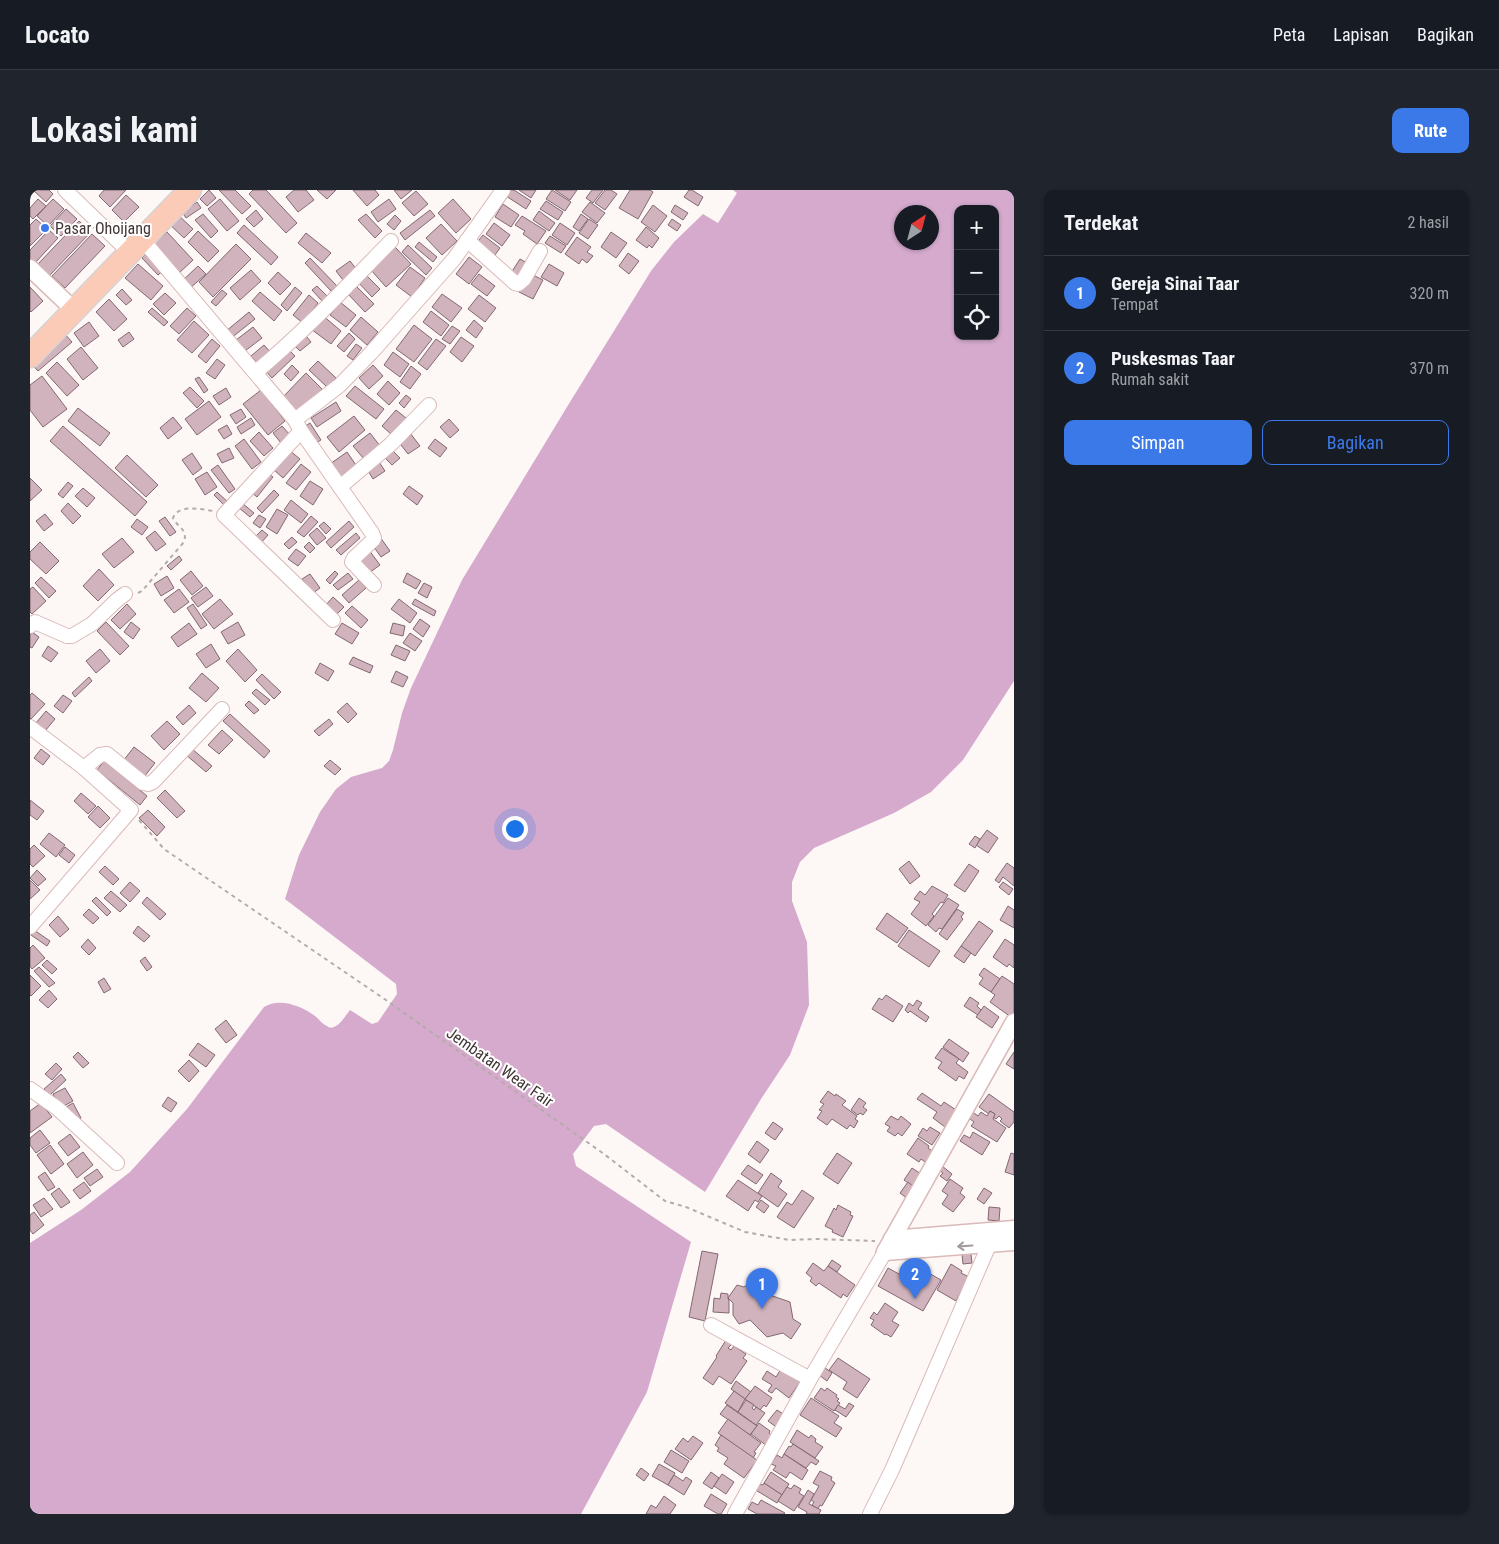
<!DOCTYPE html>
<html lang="id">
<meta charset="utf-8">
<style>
:root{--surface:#171b24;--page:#20242c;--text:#f1f3f6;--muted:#9ea1a6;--line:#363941;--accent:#3c79e8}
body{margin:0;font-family:"Roboto Condensed",sans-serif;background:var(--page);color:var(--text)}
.controls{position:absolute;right:15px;top:15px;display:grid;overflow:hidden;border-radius:10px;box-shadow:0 1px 4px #0004}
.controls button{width:45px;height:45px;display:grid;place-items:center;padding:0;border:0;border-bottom:1px solid var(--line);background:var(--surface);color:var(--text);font:25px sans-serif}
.compass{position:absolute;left:864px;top:15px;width:45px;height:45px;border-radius:50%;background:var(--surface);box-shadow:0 1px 4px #0004;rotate:36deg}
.you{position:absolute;left:484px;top:638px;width:18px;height:18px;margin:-12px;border:4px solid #fff;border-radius:50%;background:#1a73e8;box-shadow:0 0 0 8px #1a73e833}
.badge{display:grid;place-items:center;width:32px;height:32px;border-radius:50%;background:var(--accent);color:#fff;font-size:16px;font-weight:700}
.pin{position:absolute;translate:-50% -41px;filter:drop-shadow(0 1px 2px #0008)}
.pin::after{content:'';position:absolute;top:26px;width:18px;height:15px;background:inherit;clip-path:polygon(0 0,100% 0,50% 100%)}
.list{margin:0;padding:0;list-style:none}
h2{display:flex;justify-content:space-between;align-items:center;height:65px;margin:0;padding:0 20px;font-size:21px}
h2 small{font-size:16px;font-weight:400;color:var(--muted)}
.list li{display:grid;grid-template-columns:32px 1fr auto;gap:15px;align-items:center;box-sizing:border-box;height:75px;padding:0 20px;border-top:1px solid var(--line)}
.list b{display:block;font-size:19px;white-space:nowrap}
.list p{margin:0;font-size:16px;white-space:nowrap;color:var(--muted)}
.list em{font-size:16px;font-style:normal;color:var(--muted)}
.actions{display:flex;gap:10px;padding:15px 20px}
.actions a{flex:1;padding:11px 0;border:1px solid var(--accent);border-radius:10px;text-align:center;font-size:18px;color:var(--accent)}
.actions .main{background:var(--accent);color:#fff}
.icon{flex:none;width:28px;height:28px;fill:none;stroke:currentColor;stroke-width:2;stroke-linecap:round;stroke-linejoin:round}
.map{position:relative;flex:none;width:984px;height:1324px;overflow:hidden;border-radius:10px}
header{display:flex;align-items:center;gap:30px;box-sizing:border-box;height:70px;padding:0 25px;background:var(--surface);border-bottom:1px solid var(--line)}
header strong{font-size:24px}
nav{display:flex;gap:28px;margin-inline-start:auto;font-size:18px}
.intro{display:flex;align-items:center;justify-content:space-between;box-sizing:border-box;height:120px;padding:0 30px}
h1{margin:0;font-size:35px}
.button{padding:12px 22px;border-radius:10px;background:var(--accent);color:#fff;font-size:18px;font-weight:700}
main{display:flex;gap:30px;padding:0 30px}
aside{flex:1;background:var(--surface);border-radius:10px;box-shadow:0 1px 4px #0004}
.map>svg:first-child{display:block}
.water{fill:#d5aacd;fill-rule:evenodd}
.building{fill:#d0b3bd;stroke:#836971}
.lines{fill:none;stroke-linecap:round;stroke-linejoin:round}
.minor-casing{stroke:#d9bab9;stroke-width:16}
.tertiary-casing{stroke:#d9bab9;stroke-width:19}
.trunk-casing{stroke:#d5d3d3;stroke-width:25}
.path{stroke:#b4abaa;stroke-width:2;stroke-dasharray:4 4;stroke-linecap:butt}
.minor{stroke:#fff;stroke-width:14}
.tertiary{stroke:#fff;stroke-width:16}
.trunk{stroke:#fccbb7;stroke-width:22}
.oneway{stroke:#a09a9a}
.poi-dot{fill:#3c79e8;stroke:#fff;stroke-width:2}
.labels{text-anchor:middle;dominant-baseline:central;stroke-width:4;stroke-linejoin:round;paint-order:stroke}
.poi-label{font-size:16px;fill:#423535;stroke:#fff;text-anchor:start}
.street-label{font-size:16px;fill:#423535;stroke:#fff}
</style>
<header>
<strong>Locato</strong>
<nav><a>Peta</a><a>Lapisan</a><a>Bagikan</a></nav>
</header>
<div class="intro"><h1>Lokasi kami</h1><a class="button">Rute</a></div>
<main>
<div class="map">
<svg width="984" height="1324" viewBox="0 0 984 1324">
<rect width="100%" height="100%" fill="#fdf7f6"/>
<path class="water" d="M703,0H984V491L933,570L901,602L864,623L784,658L770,672L762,692V711L777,752L779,815L760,865L731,909L675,1002L576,934L564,936L543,964L546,976L661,1052L617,1202L551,1324H0V1053L51,1020L100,982L157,919L234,817C249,807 272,816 285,826C289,829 292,834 297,836C299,838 302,838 304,837C310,835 316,825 320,820L342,834L348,832L367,804L366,794L255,709L269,665L290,622L306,599L321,587L352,578L359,571L363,560L372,523L381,498L432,390L540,212L621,81L644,52L673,24L688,33L707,3ZM928,19H965V146H928ZM872,22H902V52H872Z"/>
<g class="building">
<path d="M3,0H19L23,4L16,12Z"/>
<path d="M74,0H96L80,17L69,6Z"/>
<path d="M179,0L186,8L177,16L170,9Z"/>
<path d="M189,0H205L221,16L212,24Z"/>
<path d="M223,0H236L267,33L256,43L219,4Z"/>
<path d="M264,0H276L284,10L268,22L256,7Z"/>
<path d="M287,0H306L297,9Z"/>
<path d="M323,0H345L349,5L337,16Z"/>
<path d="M364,0H382L371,9Z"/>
<path d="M480,0H484L501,11L496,19L476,6Z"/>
<path d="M489,0H506L501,8Z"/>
<path d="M522,0L541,12L535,21L516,9Z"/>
<path d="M525,0H547L540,10Z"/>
<path d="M562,0H573L563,13L556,8Z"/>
<path d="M575,0H581L587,4L575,20L565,13Z"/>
<path d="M600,0H620L623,2L608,29L589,18Z"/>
<path d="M659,0H662L673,7L668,16L654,7Z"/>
<path d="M386,1L398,14L384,26L372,13Z"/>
<path d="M96,5L109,17L94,32L82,20Z"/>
<path d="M8,9L16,16L3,29L0,26V18Z"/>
<path d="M23,9L34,19L18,36L7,26Z"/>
<path d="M190,9L209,31L197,41L178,19Z"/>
<path d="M359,9L366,19L348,32L341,22Z"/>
<path d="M423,9L441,29L426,43L408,23Z"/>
<path d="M516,11L533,22L528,30L510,19Z"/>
<path d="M167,12L171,18L156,28L152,22Z"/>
<path d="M560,12L575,23L567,33L552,22Z"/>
<path d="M473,14L489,25L481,37L465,27Z"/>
<path d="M623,15L637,26L625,42L611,32Z"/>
<path d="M645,15L658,23L653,30L641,22Z"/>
<path d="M36,19L47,29L31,46L20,36Z"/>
<path d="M226,20L233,29L224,37L216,29Z"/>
<path d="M400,20L405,26L375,50L370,43Z"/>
<path d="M509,21L525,33L519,41L503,30Z"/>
<path d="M146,23L163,39L154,48L137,32Z"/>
<path d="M173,24L188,41L181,48L165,30Z"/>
<path d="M336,24L352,41L345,48L328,30Z"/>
<path d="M551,24L558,29L549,41L543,37Z"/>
<path d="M365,25L371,31L364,40L357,34Z"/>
<path d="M492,26L516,41L507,54L493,44L495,41L485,35Z"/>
<path d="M6,29L17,39L0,56V35Z"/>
<path d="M559,29L568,35L558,49L549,43Z"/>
<path d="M642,29L651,35L647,41L638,35Z"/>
<path d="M49,31L61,42L20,85L8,74Z"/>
<path d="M464,33L480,45L472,56L456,44Z"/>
<path d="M530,33L545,43L537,55L522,45Z"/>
<path d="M411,34L427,51L412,65L396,48Z"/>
<path d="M214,35L248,67L241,75L207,43Z"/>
<path d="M616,37L629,48L622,58L619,55L617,58L606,50Z"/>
<path d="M19,40L28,48L5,73L0,68V60Z"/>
<path d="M168,41L189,61L178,72L158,52Z"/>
<path d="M137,42L163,70L148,84L122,56Z"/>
<path d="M581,42L597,53L586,68L571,57Z"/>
<path d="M276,43L301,63L292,73L268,53Z"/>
<path d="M62,44L75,56L35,98L22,86Z"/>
<path d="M453,45L470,58L462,69L444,56Z"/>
<path d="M520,46L536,56L531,63L515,53Z"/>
<path d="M547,47L561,57L557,62L563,66L557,73L552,69L549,74L535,64Z"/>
<path d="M389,52L407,67L403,72L385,57Z"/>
<path d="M206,54L221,69L183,107L169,92Z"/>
<path d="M378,55L402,78L396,85L372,62Z"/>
<path d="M365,57L381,74L356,97L341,80Z"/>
<path d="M116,63L133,81L128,85L112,68Z"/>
<path d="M598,63L609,71L599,84L589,76Z"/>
<path d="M439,67L452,77L439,94L426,84Z"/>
<path d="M280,68L307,96L301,101L275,73Z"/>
<path d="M490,69L499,74L490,89L481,83Z"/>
<path d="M320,71L327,80L313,90L306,81Z"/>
<path d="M108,74L133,96L121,110L95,88Z"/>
<path d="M519,74L534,83L527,96L511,87Z"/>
<path d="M168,76L176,84L158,100L151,92Z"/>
<path d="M380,77L395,88L382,107L366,95Z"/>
<path d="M221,80L231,91L210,110L200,98Z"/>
<path d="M248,82L261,94L250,105L238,93Z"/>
<path d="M499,83L513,90L503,109L489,102Z"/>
<path d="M335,84L350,99L342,107L328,92Z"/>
<path d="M449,84L465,96L457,106L441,94Z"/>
<path d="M287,96L298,107L293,112L282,100Z"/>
<path d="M0,97L13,111L1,122L0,121Z"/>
<path d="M265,97L272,103L257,121L251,115Z"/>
<path d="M327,97L344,114L335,122L319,105Z"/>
<path d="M92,99L102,110L96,115L86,105Z"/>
<path d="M192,100L197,104L186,116L181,112Z"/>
<path d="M230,102L252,121L244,131L222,111Z"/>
<path d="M135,103L146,113L134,125L123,114Z"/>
<path d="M412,104L432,118L421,132L402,117Z"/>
<path d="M279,105L288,113L273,133L263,125Z"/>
<path d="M449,105L466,118L455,132L438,119Z"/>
<path d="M79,109L97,129L84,141L66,122Z"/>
<path d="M310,112L326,125L316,137L300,125Z"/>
<path d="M122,118L138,132L134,136L118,122Z"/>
<path d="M157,118L166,126L149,144L140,136Z"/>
<path d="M401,121L419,135L411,146L393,132Z"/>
<path d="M219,122L225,129L200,149L195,142Z"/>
<path d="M292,125L311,141L301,154L281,139Z"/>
<path d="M331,127L348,142L337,155L320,140Z"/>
<path d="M444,130L453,138L446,148L436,140Z"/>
<path d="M164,131L179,145L162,163L147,150Z"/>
<path d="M59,132L69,146L54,157L44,143Z"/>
<path d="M384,135L402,149L384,172L366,159Z"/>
<path d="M422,136L430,141L420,154L412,149Z"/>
<path d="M223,137L232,148L215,161L206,150Z"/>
<path d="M99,142L104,149L93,157L88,150Z"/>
<path d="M34,143L42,152L8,181L0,172Z"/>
<path d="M319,143L325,149L314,162L307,156Z"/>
<path d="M276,146L281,152L270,161L264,155Z"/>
<path d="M431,147L444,156L432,172L420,162Z"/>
<path d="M182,149L190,156L176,173L168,166Z"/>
<path d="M406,149L416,156L397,180L388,173Z"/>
<path d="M326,154L332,158L323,170L317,166Z"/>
<path d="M234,155L241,163L228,174L221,166Z"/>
<path d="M51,157L68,178L53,190L37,169Z"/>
<path d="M257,158L265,166L242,188L234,179Z"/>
<path d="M363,162L379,174L370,187L354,175Z"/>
<path d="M187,169L195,175L185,189L176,183Z"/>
<path d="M288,171L306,188L297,197L279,180Z"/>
<path d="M27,172L49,195L37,206L16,183Z"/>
<path d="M262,175L269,182L261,191L254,184Z"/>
<path d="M343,175L353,186L339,199L329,188Z"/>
<path d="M381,176L391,184L380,199L370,192Z"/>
<path d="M276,183L292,199L268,223L253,207Z"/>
<path d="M12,186L37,219L13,237L0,220V195Z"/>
<path d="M169,187L178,200L174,203L165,189Z"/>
<path d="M358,191L370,203L359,215L347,204Z"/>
<path d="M325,196L354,219L346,229L316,206Z"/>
<path d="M160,197L174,211L167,218L153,203Z"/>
<path d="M196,198L201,207L189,215L183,206Z"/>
<path d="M231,200L255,231L238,245L213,214Z"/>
<path d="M376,205L381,209L374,218L369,213Z"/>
<path d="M179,211L191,227L167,245L155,229Z"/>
<path d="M306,212L311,221L287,237L281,228Z"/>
<path d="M48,218L80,243L70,256L38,231Z"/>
<path d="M211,219L216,227L206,234L200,225Z"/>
<path d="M366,220L376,228L361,244L352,236Z"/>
<path d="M324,226L335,240L309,262L297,247Z"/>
<path d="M143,227L152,238L138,249L130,238Z"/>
<path d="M221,228L225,235L211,244L207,237Z"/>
<path d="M419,229L429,240L420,248L410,237Z"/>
<path d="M280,233L291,250L284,254L274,237Z"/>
<path d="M197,235L202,244L194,249L188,240Z"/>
<path d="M33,236L117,312L105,326L20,251Z"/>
<path d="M252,236L260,245L251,253L243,243Z"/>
<path d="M229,242L243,258L234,266L220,251Z"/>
<path d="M340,243L350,256L334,269L323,256Z"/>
<path d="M380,243L390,256L378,264L368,251Z"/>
<path d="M214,249L231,272L222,279L205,256Z"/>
<path d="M405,249L417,258L410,267L398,258Z"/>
<path d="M359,257L370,268L362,275L352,265Z"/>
<path d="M199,258L204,268L192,273L187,264Z"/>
<path d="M259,260L270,269L253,288L243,279Z"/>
<path d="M317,262L328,278L311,290L300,274Z"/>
<path d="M162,263L172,278L163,285L152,270Z"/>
<path d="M97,265L128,295L116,307L85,278Z"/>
<path d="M349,272L355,281L343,289L337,279Z"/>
<path d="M271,274L281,282L266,300L256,293Z"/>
<path d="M188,275L205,299L199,303L181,280Z"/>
<path d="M177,282L187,297L175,305L165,289Z"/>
<path d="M236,282L243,287L227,307L221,302Z"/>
<path d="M0,288L12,300L0,311Z"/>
<path d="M280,291L293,299L283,315L270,306Z"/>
<path d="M38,292L43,296L33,308L28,304Z"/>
<path d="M379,296L393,306L387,315L373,304Z"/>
<path d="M53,298L65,308L57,317L45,306Z"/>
<path d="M244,300L249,305L232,323L227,318Z"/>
<path d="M187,302L199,313L196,317L184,305Z"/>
<path d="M261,310L278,324L271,333L254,320Z"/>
<path d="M211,312L224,323L220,327L208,317Z"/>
<path d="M38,313L51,326L43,334L31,321Z"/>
<path d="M247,319L258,325L247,344L236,337Z"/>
<path d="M15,324L23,334L14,341L6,331Z"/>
<path d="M229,325L236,329L230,338L223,333Z"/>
<path d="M281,326L288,332L274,347L267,342Z"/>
<path d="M135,327L146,342L140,346L129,331Z"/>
<path d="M107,329L118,337L112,345L101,337Z"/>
<path d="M319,331L324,337L301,358L296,352Z"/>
<path d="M294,332L301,339L296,344L289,336Z"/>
<path d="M287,338L296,348L287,355L279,345Z"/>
<path d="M232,340L238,345L230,354L224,348Z"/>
<path d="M125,341L136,354L126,361L116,348Z"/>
<path d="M326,343L330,348L311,365L306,360Z"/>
<path d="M262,347L267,352L259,359L254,354Z"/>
<path d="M350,347L360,361L351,367L341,353Z"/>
<path d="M92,348L104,362L84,378L72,364Z"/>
<path d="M10,352L29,371L16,384L0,369V362Z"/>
<path d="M279,352L285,358L280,363L274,357Z"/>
<path d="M266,359L276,366L268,376L258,369Z"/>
<path d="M339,360L350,375L339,383L328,369Z"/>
<path d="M149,366L152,370L141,380L137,376Z"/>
<path d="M69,379L84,395L68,411L53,396Z"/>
<path d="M161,381L173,396L162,405L150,390Z"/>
<path d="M305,381L308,384L300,394L296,390Z"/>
<path d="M318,383L323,389L308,400L303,395Z"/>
<path d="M377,383L391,391L386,399L373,392Z"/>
<path d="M280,384L290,398L283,403L272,389Z"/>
<path d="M137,386L144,398L131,406L124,394Z"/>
<path d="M11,387L26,401L19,408L5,393Z"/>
<path d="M329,390L336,398L319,413L312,405Z"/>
<path d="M394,393L402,397L397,408L388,403Z"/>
<path d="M3,397L16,411L2,424L0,422V399Z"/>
<path d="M176,397L183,406L168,417L161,408Z"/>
<path d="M149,399L159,412L144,423L134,410Z"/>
<path d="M303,407L314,417L304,427L294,417Z"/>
<path d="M190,409L203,424L184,439L172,424Z"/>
<path d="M369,409L387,423L380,433L361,419Z"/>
<path d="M385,409L406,421L404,426L382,414Z"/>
<path d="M97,414L106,424L90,439L81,430Z"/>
<path d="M163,414L177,435L171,439L157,418Z"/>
<path d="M322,416L338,430L331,438L315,423Z"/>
<path d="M390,429L400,436L393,447L383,439Z"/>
<path d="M76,432L99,456L90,465L67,441Z"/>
<path d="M101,432L110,439L103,449L94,442Z"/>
<path d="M208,432L215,445L198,454L191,442Z"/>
<path d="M159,433L167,444L148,457L141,447Z"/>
<path d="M312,433L329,443L322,454L305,444Z"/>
<path d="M363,433L375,436L373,446L360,443Z"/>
<path d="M2,442L9,447L2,458L0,457V445Z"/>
<path d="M380,443L392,451L385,461L373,453Z"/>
<path d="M181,454L190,469L176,478L166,464Z"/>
<path d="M366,455L380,461L375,471L361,465Z"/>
<path d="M18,456L28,463L21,472L12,466Z"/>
<path d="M70,459L80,471L66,483L56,471Z"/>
<path d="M208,459L227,480L215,492L196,471Z"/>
<path d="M323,467L343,476L340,483L319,474Z"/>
<path d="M290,473L304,481L298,491L285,483Z"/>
<path d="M366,481L378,487L373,497L361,492Z"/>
<path d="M172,483L189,498L176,512L159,498Z"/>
<path d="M232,484L251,502L244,509L226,490Z"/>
<path d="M59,487L62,491L45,507L42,503Z"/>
<path d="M226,499L240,510L235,515L222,503Z"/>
<path d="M2,503L15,514L1,529L0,528V505Z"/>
<path d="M33,505L42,511L33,523L24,516Z"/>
<path d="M219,511L229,520L224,524L215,515Z"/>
<path d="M317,513L327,524L318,533L307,522Z"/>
<path d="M159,515L166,523L153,535L146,527Z"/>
<path d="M16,521L25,529L15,541L6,533Z"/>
<path d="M200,524L240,561L234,568L193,531Z"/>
<path d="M299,529L303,534L289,546L284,541Z"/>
<path d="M137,531L150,544L134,560L121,546Z"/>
<path d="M192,540L203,550L189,564L178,555Z"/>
<path d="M104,557L125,573L114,587L93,571Z"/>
<path d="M161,558L182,576L176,582L155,564Z"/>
<path d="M11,559L20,566L13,575L4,568Z"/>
<path d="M300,570L311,579L305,585L294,576Z"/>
<path d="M74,571L117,606L110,615L67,580Z"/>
<path d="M135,600L155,621L147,628L127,608Z"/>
<path d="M51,603L66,616L58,624L44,611Z"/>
<path d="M0,610L14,621L7,630L0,625Z"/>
<path d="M68,616L80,628L70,638L58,627Z"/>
<path d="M118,620L135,637L127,646L109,628Z"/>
<path d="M957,640L968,648L958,663L946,655Z"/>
<path d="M19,643L35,655L26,667L10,654Z"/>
<path d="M945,646L950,649L945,658L939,654Z"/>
<path d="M4,655L15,666L3,677L0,674V659Z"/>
<path d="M35,657L45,665L39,673L29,665Z"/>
<path d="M879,671L890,686L880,694L869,679Z"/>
<path d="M977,673L984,678V696L973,687L969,693L965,690Z"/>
<path d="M939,674L949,681L935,702L924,695Z"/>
<path d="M75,676L89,689L83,695L69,682Z"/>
<path d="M7,680L16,689L8,696L0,688Z"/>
<path d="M0,690L10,700L0,709Z"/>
<path d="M100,692L110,701L100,712L90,703Z"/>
<path d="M973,692L983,699L979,705L969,697Z"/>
<path d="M902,696L918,705L913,713L911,712L902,724L904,726L896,736L881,724L890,712L884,709L890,701L895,705Z"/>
<path d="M81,701L97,715L90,722L74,708Z"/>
<path d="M66,707L81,722L77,726L62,711Z"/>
<path d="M117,707L136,724L130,730L112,713Z"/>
<path d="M918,708L929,715L912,739L909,738L906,742L898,735Z"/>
<path d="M978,716L984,720V738L970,730Z"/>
<path d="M59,719L69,728L63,734L53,725Z"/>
<path d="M927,719L934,723L931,727L933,729L917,750L909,744Z"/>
<path d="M857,723L878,738L867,753L846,739Z"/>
<path d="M28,726L39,739L30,747L19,735Z"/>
<path d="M949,731L963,741L945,766L931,756Z"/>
<path d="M108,736L120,746L114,752L103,743Z"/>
<path d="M4,740L20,751L17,756L1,745Z"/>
<path d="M879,740L910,761L899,777L868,756Z"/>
<path d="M58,749L66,758L59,765L51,757Z"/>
<path d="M975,749L984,755V778L979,774L977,777L963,767Z"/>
<path d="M3,755L15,768L2,779L0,776V758Z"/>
<path d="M931,756L941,763L934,773L924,766Z"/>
<path d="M115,767L122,777L117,781L110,771Z"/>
<path d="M17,770L27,779L22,784L12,775Z"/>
<path d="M9,777L25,793L19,797L4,781Z"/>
<path d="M954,778L970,789L961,802L949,794L953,788L949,785Z"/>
<path d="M0,785L11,796L1,806L0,805Z"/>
<path d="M972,786L984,794V823L981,827L960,812L965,805L961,802Z"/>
<path d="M74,788L81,799L74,803L68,792Z"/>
<path d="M19,800L27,809L18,818L9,810Z"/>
<path d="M856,805L873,816L863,832L842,819L849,808L852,810Z"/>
<path d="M940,807L949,813L947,816L951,820L948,825L934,816Z"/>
<path d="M887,810L892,813L888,819L899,827L896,832L880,821L878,823L875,820L879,813L883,816Z"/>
<path d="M954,816L969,827L962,838L946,827Z"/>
<path d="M196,830L207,845L196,853L185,839Z"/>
<path d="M919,849L939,863L933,872L913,857Z"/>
<path d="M168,853L185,865L176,877L159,865Z"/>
<path d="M912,858L929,869L926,873L938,882L934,889L929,886L926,891L908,878L912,872L905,868Z"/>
<path d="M48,862L59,873L53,878L43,867Z"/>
<path d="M984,862V879L976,874Z"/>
<path d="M159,870L169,881L159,892L148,881Z"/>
<path d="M26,873L32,879L22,890L15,884Z"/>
<path d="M31,884L36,890L20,905L14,899Z"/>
<path d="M35,898L43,911L30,918L23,904Z"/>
<path d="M798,901L805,906L806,904L816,911L812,915L827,926L825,929L828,931L824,938L820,935L817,939L802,929L797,935L787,928L792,921L789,920L794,914L790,912Z"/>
<path d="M892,903L911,916L914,912L926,920L915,937L903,928L907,922L887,909Z"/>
<path d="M959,904L984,922V932L979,938L970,931L972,929L969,926L966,929L963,927L965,924L960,921L959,924L949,917Z"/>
<path d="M138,907L147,913L141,922L132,916Z"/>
<path d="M829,908L836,913L833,917L837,920L833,925L830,923L828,925L821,920Z"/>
<path d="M11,913L22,927L0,943V921Z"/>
<path d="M43,913L51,928L44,932L36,917Z"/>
<path d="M940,920L948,926L951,922L957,926L960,921L965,924L963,929L976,938L967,952L941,936L944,932L936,926Z"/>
<path d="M861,926L868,930L871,926L881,934L872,946L868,943L865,946L857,941L860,937L855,934Z"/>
<path d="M743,932L753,939L745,950L735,943Z"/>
<path d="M900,937L910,943L902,955L888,946L893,938L897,941Z"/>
<path d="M10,940L20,953L6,963L0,955V948Z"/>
<path d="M943,942L960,952L952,965L930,951L934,945L940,948Z"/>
<path d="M40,944L50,957L38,966L28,953Z"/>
<path d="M888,948L899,956L898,958L905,963L898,974L891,969L889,972L877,964Z"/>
<path d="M727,951L739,960L730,973L718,964Z"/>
<path d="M20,955L34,974L21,984L7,965Z"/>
<path d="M53,962L63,975L47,988L37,974Z"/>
<path d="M807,963L822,973L808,994L793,984Z"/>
<path d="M981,963L984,964V985L975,982Z"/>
<path d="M718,975L733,985L726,994L711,984Z"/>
<path d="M912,976L922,984L917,991L910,986L913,983L909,980Z"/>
<path d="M882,978L894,986L885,998L874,990Z"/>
<path d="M67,979L73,987L60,996L54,988Z"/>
<path d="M15,982L25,997L18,1001L8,987Z"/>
<path d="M741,983L752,991L748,997L757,1004L748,1017L728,1003Z"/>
<path d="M920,989L933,998L930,1003L935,1007L923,1022L912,1014L918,1005L912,1001Z"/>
<path d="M708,990L732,1006L728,1012L725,1010L718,1021L696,1006Z"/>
<path d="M54,992L61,1001L50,1009L43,1000Z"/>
<path d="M878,992L885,998L878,1009L870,1003Z"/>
<path d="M29,998L40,1012L31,1018L21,1004Z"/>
<path d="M954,998L962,1003L954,1014L947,1009Z"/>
<path d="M772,1000L784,1008L764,1038L747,1027L757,1012L762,1015Z"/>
<path d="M14,1008L23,1019L11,1027L3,1015Z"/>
<path d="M731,1010L739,1016L734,1023L726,1017Z"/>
<path d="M808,1015L821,1022L820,1025L823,1026L813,1047L802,1042L803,1040L795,1036L804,1018L806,1020Z"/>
<path d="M959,1017L970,1018L969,1031L958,1030Z"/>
<path d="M4,1022L14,1035L3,1044L0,1040V1025Z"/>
<path d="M672,1061L688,1064L675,1131L659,1127Z"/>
<path d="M932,1064H941L942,1073L933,1074Z"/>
<path d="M802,1070L811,1076L807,1082L798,1076Z"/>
<path d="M783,1073L794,1081L798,1076L825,1095L817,1107L813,1104L811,1108L789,1093L786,1096L780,1091L782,1088L776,1083Z"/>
<path d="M921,1074L932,1081L931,1083L939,1087L926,1111L907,1100Z"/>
<path d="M858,1078L889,1095L897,1082L911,1090L893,1121L848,1096Z"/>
<path d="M724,1090L737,1093V1104L760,1112L763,1129L771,1134L761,1149L753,1143L737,1147L720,1130L709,1134L703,1125V1113L698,1108L707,1095L714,1097Z"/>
<path d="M691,1103L698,1104V1109L699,1110V1123L683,1122L684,1108L690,1109Z"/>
<path d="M855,1113L868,1122L862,1131L869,1135L861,1147L856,1144L855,1145L841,1135L844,1130L840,1128L844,1122L847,1125Z"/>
<path d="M696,1150L702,1154L698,1158L701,1160L704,1156L716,1164L713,1168L717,1171L701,1194L689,1186L683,1195L673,1188L687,1167L686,1166Z"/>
<path d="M808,1168L840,1189L827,1208L813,1199L817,1192L799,1180Z"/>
<path d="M794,1177L802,1183L797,1191L789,1185Z"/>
<path d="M751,1179L770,1192L759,1208L746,1198L742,1203L738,1201L742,1195L732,1189L737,1181L746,1187Z"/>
<path d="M706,1191L721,1202L715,1209L701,1199Z"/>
<path d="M725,1196L742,1208L736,1217L734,1215L730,1220L715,1209Z"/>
<path d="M791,1198L795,1201L797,1198L807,1205L806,1207L809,1209L807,1211L810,1213L804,1221L784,1208Z"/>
<path d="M704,1201L715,1209L708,1222L695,1213Z"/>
<path d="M781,1208L809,1226L804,1233L812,1238L806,1247L770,1225Z"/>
<path d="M716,1210L724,1215L722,1218L724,1220L726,1217L735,1223L726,1235L708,1222Z"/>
<path d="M819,1213L824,1216L816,1227L805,1220L808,1215L815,1219Z"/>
<path d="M697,1215L727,1236L720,1245L690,1224Z"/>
<path d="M747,1220L758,1227L749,1239L738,1231Z"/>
<path d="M698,1229L731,1253L724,1262L726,1263L723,1268L688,1243Z"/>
<path d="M729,1233L740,1241L739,1243L744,1247L737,1256L721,1244Z"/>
<path d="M767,1240L779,1248L781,1245L786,1249L785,1252L793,1257L785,1268L760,1252Z"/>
<path d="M691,1245L727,1270L714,1288L694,1274L698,1268L687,1261L689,1258L685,1255Z"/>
<path d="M663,1246L673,1253L661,1270L645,1259L653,1248L658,1252Z"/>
<path d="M763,1254L789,1271L786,1275L781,1272L776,1278L754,1264L759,1256L761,1257Z"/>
<path d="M641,1260L659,1271L652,1283L634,1272Z"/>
<path d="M754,1264L778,1280L772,1290L760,1282L756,1288L743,1280L746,1276L741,1274L747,1265L752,1268Z"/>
<path d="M629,1274L645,1283L638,1295L622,1286Z"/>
<path d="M611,1278L619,1284L614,1291L606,1285Z"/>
<path d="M790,1281L802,1287L801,1290L805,1293L792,1316L790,1315L788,1319L782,1315L784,1312L781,1310L789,1296L783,1293Z"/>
<path d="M681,1282L689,1288L682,1299L673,1293Z"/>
<path d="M741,1282L759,1294L752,1305L734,1293Z"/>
<path d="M692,1284L704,1292L696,1304L684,1296Z"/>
<path d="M644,1285L653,1291L656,1287L662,1291L654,1305L638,1295Z"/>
<path d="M734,1293L752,1305L747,1313L724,1299L729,1294L733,1295Z"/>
<path d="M764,1295L771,1299L769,1303L774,1306L764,1321L748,1311L757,1297L761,1299Z"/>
<path d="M778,1300L784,1304L779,1314L791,1320L789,1324H776L777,1322L768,1317Z"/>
<path d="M681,1304L697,1314L691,1324H688L674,1316Z"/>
<path d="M634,1306L646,1315L640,1324H616L621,1315L626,1318Z"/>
<path d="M731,1310L755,1323L754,1324H727L718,1319L722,1312L728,1315Z"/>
</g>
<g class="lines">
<g class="minor-casing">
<g id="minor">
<path d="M35,0L92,55"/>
<path d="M112,49L265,230L271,241L342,343L344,348L343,350L324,368L322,372L344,395"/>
<path d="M437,50L485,93L488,94L494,89L510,61"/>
<path d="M226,182C274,142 317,96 361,51"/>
<path d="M265,230L310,195L341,163L424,69L473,0"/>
<path d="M271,241L194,325L303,430"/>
<path d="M310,297L361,254L399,215"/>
<path d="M0,436L5,432L37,446H42L62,434L87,410L95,404"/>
<path d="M0,537L54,578L101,620L0,737"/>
<path d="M54,578L70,565L77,564L113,593L118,594L123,592L192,519"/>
<path d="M0,899L27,918L87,973"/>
<path d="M681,1135L780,1189"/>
<path d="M705,1324L780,1189L855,1062"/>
<path d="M840,1324L862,1280L959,1055"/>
</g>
</g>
<g class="tertiary-casing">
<g id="tertiary">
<path d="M0,78L44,120"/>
<path d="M862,1049L984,1039"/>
<path d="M855,1062L984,832"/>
<path d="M855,1062L984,1052"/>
</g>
</g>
<g class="trunk-casing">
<path id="trunk" d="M0,166L160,0"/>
</g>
<g class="path">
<path d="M108,403L112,401L154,352C158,339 148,338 143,328C148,314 171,319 183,321"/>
<path d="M109,630L134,659L353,808L574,964L635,1011L656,1017L715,1042L759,1050L786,1049L845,1051"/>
</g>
<use href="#minor" class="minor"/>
<use href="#tertiary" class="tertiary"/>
<use href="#trunk" class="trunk"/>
</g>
<defs><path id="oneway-shaft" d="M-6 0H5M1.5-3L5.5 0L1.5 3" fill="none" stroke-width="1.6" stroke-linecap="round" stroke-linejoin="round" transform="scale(1.25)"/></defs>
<use class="oneway" href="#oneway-shaft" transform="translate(935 1056) rotate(176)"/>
<circle class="poi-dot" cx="15" cy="38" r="5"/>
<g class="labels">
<g class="poi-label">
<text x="25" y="38">Pasar Ohoijang</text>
</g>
<g class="street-label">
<text transform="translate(470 877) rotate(35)">Jembatan Wear Fair</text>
</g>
</g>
</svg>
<div class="controls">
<button>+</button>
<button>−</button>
<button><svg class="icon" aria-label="locate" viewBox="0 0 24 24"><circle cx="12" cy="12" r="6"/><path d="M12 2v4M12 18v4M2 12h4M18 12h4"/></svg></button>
</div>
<svg class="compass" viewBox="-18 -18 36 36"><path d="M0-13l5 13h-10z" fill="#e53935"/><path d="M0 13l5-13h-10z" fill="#9ea1a6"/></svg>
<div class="you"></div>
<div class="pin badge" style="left:732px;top:1119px">1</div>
<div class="pin badge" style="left:885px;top:1109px">2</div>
</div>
<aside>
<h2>Terdekat<small>2 hasil</small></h2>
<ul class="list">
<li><span class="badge">1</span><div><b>Gereja Sinai Taar</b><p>Tempat</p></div><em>320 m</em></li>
<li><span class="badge">2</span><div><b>Puskesmas Taar</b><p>Rumah sakit</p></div><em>370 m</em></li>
</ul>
<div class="actions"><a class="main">Simpan</a><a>Bagikan</a></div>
</aside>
</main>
